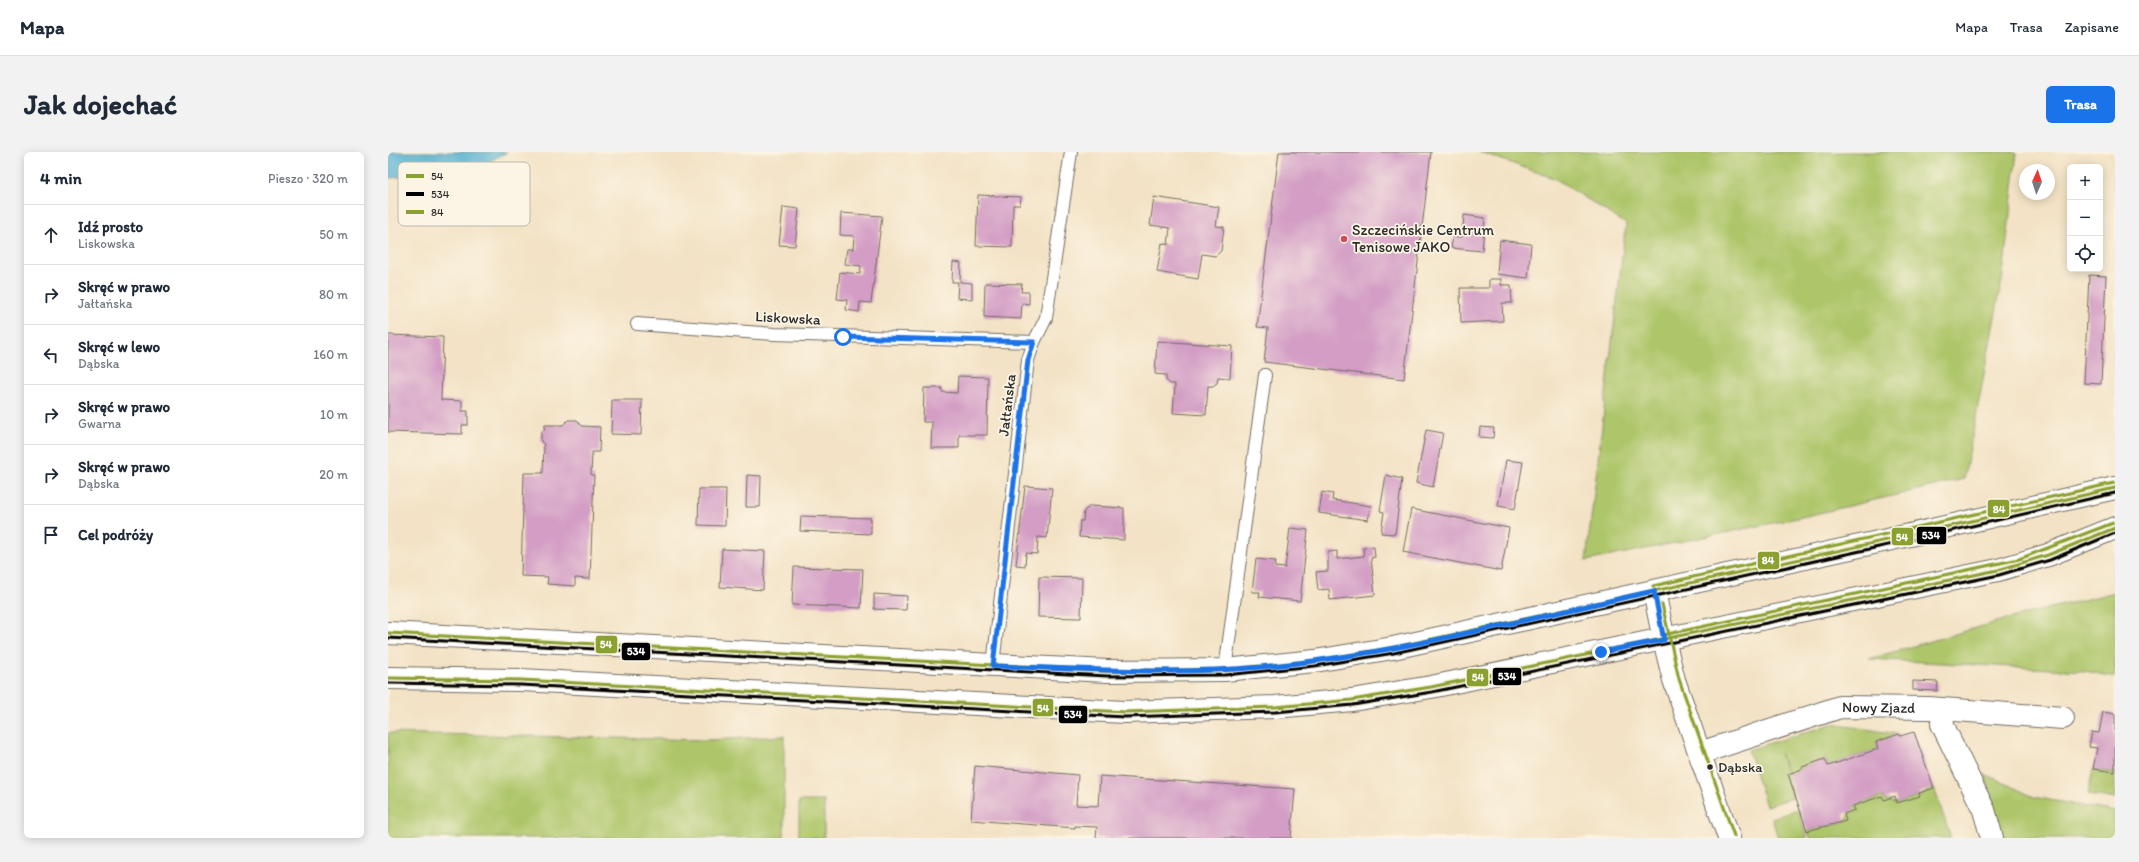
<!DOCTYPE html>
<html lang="pl">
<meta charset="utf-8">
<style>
:root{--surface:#fff;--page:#f2f2f3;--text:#1f2937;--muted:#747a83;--line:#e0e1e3;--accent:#1a73e8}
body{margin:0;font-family:Itim,sans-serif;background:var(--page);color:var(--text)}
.controls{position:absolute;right:12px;top:12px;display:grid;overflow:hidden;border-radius:6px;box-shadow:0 2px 10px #0003}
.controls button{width:36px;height:36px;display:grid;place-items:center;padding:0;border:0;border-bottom:1px solid var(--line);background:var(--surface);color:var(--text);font:20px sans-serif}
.compass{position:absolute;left:1631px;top:12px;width:36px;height:36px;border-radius:50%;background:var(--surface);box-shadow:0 2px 10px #0003;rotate:3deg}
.stop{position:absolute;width:12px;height:12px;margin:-9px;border:3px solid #1a73e8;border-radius:50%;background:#fff}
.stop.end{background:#1a73e8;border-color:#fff;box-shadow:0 1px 4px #0008}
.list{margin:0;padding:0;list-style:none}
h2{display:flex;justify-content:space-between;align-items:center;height:52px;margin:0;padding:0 16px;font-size:17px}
h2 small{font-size:13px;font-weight:400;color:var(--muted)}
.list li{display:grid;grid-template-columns:26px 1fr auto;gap:12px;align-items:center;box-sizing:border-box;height:60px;padding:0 16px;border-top:1px solid var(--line)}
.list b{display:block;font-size:15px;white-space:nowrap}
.list p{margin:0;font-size:13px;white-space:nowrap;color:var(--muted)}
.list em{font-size:13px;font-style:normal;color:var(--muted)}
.icon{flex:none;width:22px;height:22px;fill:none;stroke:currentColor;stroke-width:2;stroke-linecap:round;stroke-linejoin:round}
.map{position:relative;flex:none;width:1727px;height:686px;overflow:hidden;border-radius:6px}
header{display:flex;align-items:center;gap:24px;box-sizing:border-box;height:56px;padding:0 20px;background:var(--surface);border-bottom:1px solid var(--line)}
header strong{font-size:19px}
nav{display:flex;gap:22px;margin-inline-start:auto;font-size:14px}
.intro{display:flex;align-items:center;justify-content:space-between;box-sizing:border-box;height:96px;padding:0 24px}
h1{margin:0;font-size:28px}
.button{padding:10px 18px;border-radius:6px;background:var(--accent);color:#fff;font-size:14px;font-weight:700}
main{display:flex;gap:24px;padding:0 24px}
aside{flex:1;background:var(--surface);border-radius:6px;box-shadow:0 2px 10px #0003}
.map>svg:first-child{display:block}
.green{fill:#aec66b;stroke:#6c784b}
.water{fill:#52b1d1;stroke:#3e6e7e}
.building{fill:#d39dc5}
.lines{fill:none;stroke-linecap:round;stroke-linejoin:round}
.lane-casing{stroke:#716b61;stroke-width:14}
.street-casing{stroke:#716b61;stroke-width:24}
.secondary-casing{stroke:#716b61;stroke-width:24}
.lane{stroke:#fff;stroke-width:12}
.street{stroke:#fff;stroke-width:22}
.secondary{stroke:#fff;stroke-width:22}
.bus-1-casing{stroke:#fcf5e5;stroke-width:6}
.bus-2-casing{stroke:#fcf5e5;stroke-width:6}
.bus-3-casing{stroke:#fcf5e5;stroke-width:6}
.bus-1{stroke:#8aa030;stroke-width:3}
.bus-2{stroke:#000;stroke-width:3}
.bus-3{stroke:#8aa030;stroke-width:3}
.route{stroke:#1a73e8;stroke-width:5}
.poi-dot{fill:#d1495b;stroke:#fcf5e5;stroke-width:1.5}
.bus-dot{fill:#2b2b2b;stroke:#fcf5e5;stroke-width:1.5}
.labels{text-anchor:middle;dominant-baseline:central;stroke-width:3.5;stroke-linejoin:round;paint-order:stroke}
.bus-label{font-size:14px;fill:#2b2b2b;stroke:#fcf5e5;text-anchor:start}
.poi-label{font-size:15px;fill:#2b2b2b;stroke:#fcf5e5;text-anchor:start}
.street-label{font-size:15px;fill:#2b2b2b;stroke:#fcf5e5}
.key{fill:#fcf5e5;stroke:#bdb8ad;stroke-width:1}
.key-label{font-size:11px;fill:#2b2b2b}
.line-badge{stroke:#fcf5e5;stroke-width:1.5}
.badge-label{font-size:11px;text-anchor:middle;font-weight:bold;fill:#fff}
</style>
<header>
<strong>Mapa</strong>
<nav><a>Mapa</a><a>Trasa</a><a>Zapisane</a></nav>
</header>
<div class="intro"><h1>Jak dojechać</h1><a class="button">Trasa</a></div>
<main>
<aside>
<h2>4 min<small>Pieszo · 320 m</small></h2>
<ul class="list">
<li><svg class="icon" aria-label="ahead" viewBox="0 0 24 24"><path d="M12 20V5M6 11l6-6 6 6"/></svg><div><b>Idź prosto</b><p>Liskowska</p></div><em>50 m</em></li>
<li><svg class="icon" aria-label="right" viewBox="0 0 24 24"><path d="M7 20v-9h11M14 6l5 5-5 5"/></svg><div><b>Skręć w prawo</b><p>Jałtańska</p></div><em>80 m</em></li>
<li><svg class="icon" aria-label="left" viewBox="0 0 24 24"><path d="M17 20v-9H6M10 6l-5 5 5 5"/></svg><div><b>Skręć w lewo</b><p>Dąbska</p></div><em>160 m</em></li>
<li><svg class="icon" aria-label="right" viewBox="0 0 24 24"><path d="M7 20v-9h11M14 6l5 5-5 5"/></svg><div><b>Skręć w prawo</b><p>Gwarna</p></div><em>10 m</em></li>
<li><svg class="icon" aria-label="right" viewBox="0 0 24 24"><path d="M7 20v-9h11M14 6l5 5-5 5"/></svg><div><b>Skręć w prawo</b><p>Dąbska</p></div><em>20 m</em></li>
<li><svg class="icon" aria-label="arrive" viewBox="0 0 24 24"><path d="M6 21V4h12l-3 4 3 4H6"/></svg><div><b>Cel podróży</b></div></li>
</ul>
</aside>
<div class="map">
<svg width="1727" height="686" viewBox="0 0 1727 686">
<rect width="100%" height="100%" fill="#fcf5e5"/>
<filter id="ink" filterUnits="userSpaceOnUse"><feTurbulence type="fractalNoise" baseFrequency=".025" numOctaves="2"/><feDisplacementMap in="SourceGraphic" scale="8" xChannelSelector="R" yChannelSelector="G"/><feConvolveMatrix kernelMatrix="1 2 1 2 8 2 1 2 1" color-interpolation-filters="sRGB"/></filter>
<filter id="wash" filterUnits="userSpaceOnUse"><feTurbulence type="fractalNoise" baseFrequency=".012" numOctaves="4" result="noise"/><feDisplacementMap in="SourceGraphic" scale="16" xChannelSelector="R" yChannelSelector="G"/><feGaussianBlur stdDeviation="0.9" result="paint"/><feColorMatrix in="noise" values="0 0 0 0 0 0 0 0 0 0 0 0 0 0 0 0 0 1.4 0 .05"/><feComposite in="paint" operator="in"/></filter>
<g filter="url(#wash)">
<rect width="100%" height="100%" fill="#f3e2c5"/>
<g class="green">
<path d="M1092,0H1629L1615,123L1576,327L1414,365L1198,409L1238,72L1168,27Z"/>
<path d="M1727,440V525L1697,519L1481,507L1619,467Z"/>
<path d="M1444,572L1511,582L1488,590L1490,597L1440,614L1437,607L1414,615V617L1400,622L1392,601L1405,646L1378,654L1360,598Z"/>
<path d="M0,581L319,588L396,584V686H0Z"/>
<path d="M1705,617L1727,621V647L1700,642Z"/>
<path d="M1597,622L1646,645L1727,660V686H1613Z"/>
<path d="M1546,636L1563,686H1422L1419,679L1458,669L1465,654L1494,644L1496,648L1509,651L1532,644Z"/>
<rect x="411" y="649" width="25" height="37"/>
<path d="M1410,657L1419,686H1390L1384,666Z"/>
</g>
<path class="water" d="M0,0H119L78,22L0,26Z"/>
<g id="blocks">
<g class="building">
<path d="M891,0H1043L1016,227L876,210L880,176L869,175Z"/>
<path d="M590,43L633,45L632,53H625L624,95L588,94Z"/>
<path d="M766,45L831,55L828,74L836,75L833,99L827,104L814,102L810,127L769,120L774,91L780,93L782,76L762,73Z"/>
<path d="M395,55L411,57L407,94L391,93Z"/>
<path d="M453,61L494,64L483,151L472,150L471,160L458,158L459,148L449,147L452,120L472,122L473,114L457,112L459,97H465L466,84L452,83Z"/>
<path d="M1076,63L1097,66L1094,99L1063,96L1065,85H1074Z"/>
<path d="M1112,88L1143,92L1140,126L1109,122Z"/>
<path d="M565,110L573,111L572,130L584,131V147L569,146L570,130H564Z"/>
<path d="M1701,123L1718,124L1713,232L1696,231Z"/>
<path d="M1101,127H1113V133H1123L1124,151H1114L1115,169L1073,171L1072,136H1101Z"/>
<path d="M597,131L634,132L633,140H641V152L634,151L633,167L596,165Z"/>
<path d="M0,183L55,185L53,248L74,249V259H80V273H74V282L0,280Z"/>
<path d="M769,189L844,194L842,226L830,225L829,231L825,234H820L818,263L785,261L787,232H782L778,228V223L767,222Z"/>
<path d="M570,224L600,225L599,283H571V296H543L544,270H535L536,236H554V240L569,241Z"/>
<path d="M224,248H254L253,283L223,282Z"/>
<path d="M180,268H189L194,274L212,275L211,300H204L203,323H206L202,427L187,426V434L159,432L160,425L133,424L136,321H155L156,293L153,289V280L156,278L157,273H175Z"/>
<path d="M1092,275L1106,276L1105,286L1091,285Z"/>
<path d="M1038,278L1055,281L1045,335L1028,331Z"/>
<path d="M1118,308L1135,310L1127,357L1110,354Z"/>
<path d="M359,323L373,324L372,355H358Z"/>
<path d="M998,323L1014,327L1007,382L993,381L996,360L992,359Z"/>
<path d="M637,334L664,336L659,386L650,385L649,402L638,401L637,414L628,413Z"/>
<path d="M311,337H338L337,374L310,373Z"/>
<path d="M934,340L945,342L944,348L983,354L980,368L931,361Z"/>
<path d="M702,354L736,356V388L691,385L692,369H695L696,359Z"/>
<path d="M1023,357L1121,376L1113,419L1015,400Z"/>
<path d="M413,364L483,366V382L412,379Z"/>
<path d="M902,376L920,378L912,449L871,445L872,440H864L868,407L888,409L887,415L897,416Z"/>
<path d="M986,395L987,405L983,406L987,443L942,448L941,437L930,438L928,420L940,419V400L949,399V407L976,404L975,396Z"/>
<path d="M334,397L377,399L375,438L332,435Z"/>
<path d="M406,415L475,417L473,456L404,453Z"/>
<path d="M651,425L694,426L693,466L650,465Z"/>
<path d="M486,442L519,444L518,458L486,457Z"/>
<path d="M1525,529L1550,530L1549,539L1525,538Z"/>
<path d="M1715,560L1727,562V620L1705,617L1709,596L1701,595L1704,580L1711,581Z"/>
<path d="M1526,580L1546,636L1531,641L1532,644L1509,651L1507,644L1496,648L1494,644L1465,654L1467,658L1456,662L1458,669L1419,679L1400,622L1414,617V615L1437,607L1440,614L1490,597L1488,590L1511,582L1512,584Z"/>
<path d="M587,614L690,623L688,653L710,654L712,624L907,637L903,686H708L709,675L687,674V676L583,668Z"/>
</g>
</g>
</g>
<g filter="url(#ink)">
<use href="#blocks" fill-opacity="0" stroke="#716b61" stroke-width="1"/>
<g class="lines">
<g class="lane-casing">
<g id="lane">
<path d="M249,172L386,182L646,190"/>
<path d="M605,513L640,208L646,190L658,166L683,0"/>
<path d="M837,518L877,223"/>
</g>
</g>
<g class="street-casing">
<g id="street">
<path d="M1266,439L1276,488L1286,528L1341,686"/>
<path d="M1555,557L1554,572L1596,658L1604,686"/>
<path id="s1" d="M1312,601L1452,555L1541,556L1675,566"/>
</g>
</g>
<g class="secondary-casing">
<g id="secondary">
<path d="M0,481L719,519L837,518L927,509L1005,496L1531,381L1727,336"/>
<path d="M0,526L133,528L737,560L887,555L964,548L1043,535L1610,418L1660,403L1727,376"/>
</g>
</g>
<use href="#lane" class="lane"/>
<use href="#street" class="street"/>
<use href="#secondary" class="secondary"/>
<g class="bus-1-casing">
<g id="bus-1">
<path d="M0,481L719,519L837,518L927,509L1005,496L1531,381L1727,336"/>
<path d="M0,526L133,528L737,560L887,555L964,548L1043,535L1610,418L1660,403L1727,376"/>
</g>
</g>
<g class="bus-2-casing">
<g id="bus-2">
<path d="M0,486L719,524L837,523L927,514L1006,501L1532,386L1727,341"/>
<path d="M0,531L133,533L737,565L887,560L965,553L1044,540L1611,423L1662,408L1727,381"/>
</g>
</g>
<g class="bus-3-casing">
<g id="bus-3">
<path d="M1265,434L1726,331"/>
<path d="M1274,452L1291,527L1346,684"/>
<path d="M1275,483L1631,407L1725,371"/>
</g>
</g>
<use href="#bus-1" class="bus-1"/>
<use href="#bus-2" class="bus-2"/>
<use href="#bus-3" class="bus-3"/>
</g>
</g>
<g class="lines" filter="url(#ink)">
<path class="route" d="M455,185L646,190L640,208L605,514C695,517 785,523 874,515C1006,503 1137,467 1266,439L1276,488L1213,500"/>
</g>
<circle class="poi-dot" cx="956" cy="87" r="4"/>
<circle class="bus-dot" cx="1322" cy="615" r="3.5"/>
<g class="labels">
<g class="bus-label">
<text x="1330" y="615">Dąbska</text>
</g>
<g class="poi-label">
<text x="964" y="78">Szczecińskie Centrum<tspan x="964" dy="17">Tenisowe JAKO</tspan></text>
</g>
<g class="street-label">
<text transform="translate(400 166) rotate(3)">Liskowska</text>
<text transform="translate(619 253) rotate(-83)">Jałtańska</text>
<text stroke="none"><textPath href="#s1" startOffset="186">Nowy Zjazd</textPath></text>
</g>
</g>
<rect x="10" y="10" width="132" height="64" rx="6" class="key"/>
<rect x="18" y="22" width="18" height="4" fill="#8aa030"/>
<rect x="18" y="40" width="18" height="4" fill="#000"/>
<rect x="18" y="58" width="18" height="4" fill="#8aa030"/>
<g class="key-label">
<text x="43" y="28">54</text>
<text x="43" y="46">534</text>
<text x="43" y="64">84</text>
</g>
<g class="line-badge">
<rect x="1599" y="347" width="23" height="19" rx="4" fill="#8aa030"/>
<rect x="1528" y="374" width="31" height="19" rx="4" fill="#000"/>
<rect x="1503" y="375" width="23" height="19" rx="4" fill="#8aa030"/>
<rect x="1369" y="399" width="23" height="19" rx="4" fill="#8aa030"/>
<rect x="207" y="483" width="23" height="19" rx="4" fill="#8aa030"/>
<rect x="233" y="490" width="30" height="19" rx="4" fill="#000"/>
<rect x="1104" y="515" width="30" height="19" rx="4" fill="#000"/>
<rect x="1078" y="516" width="23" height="19" rx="4" fill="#8aa030"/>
<rect x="644" y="546" width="22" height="19" rx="4" fill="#8aa030"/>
<rect x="670" y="553" width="30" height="19" rx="4" fill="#000"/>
</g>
<g class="badge-label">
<text x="1611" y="361">84</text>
<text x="1543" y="387">534</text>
<text x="1514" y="389">54</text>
<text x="1380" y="412">84</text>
<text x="218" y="496">54</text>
<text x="248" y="503">534</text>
<text x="1119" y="528">534</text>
<text x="1090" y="529">54</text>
<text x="655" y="560">54</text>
<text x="685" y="566">534</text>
</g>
</svg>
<div class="controls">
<button>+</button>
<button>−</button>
<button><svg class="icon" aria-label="locate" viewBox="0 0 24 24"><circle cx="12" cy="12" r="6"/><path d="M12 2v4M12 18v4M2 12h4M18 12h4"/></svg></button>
</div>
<svg class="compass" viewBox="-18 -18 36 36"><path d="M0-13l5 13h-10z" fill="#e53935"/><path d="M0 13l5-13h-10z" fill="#747a83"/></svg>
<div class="stop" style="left:455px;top:185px"></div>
<div class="stop end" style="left:1213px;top:500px"></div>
</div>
</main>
